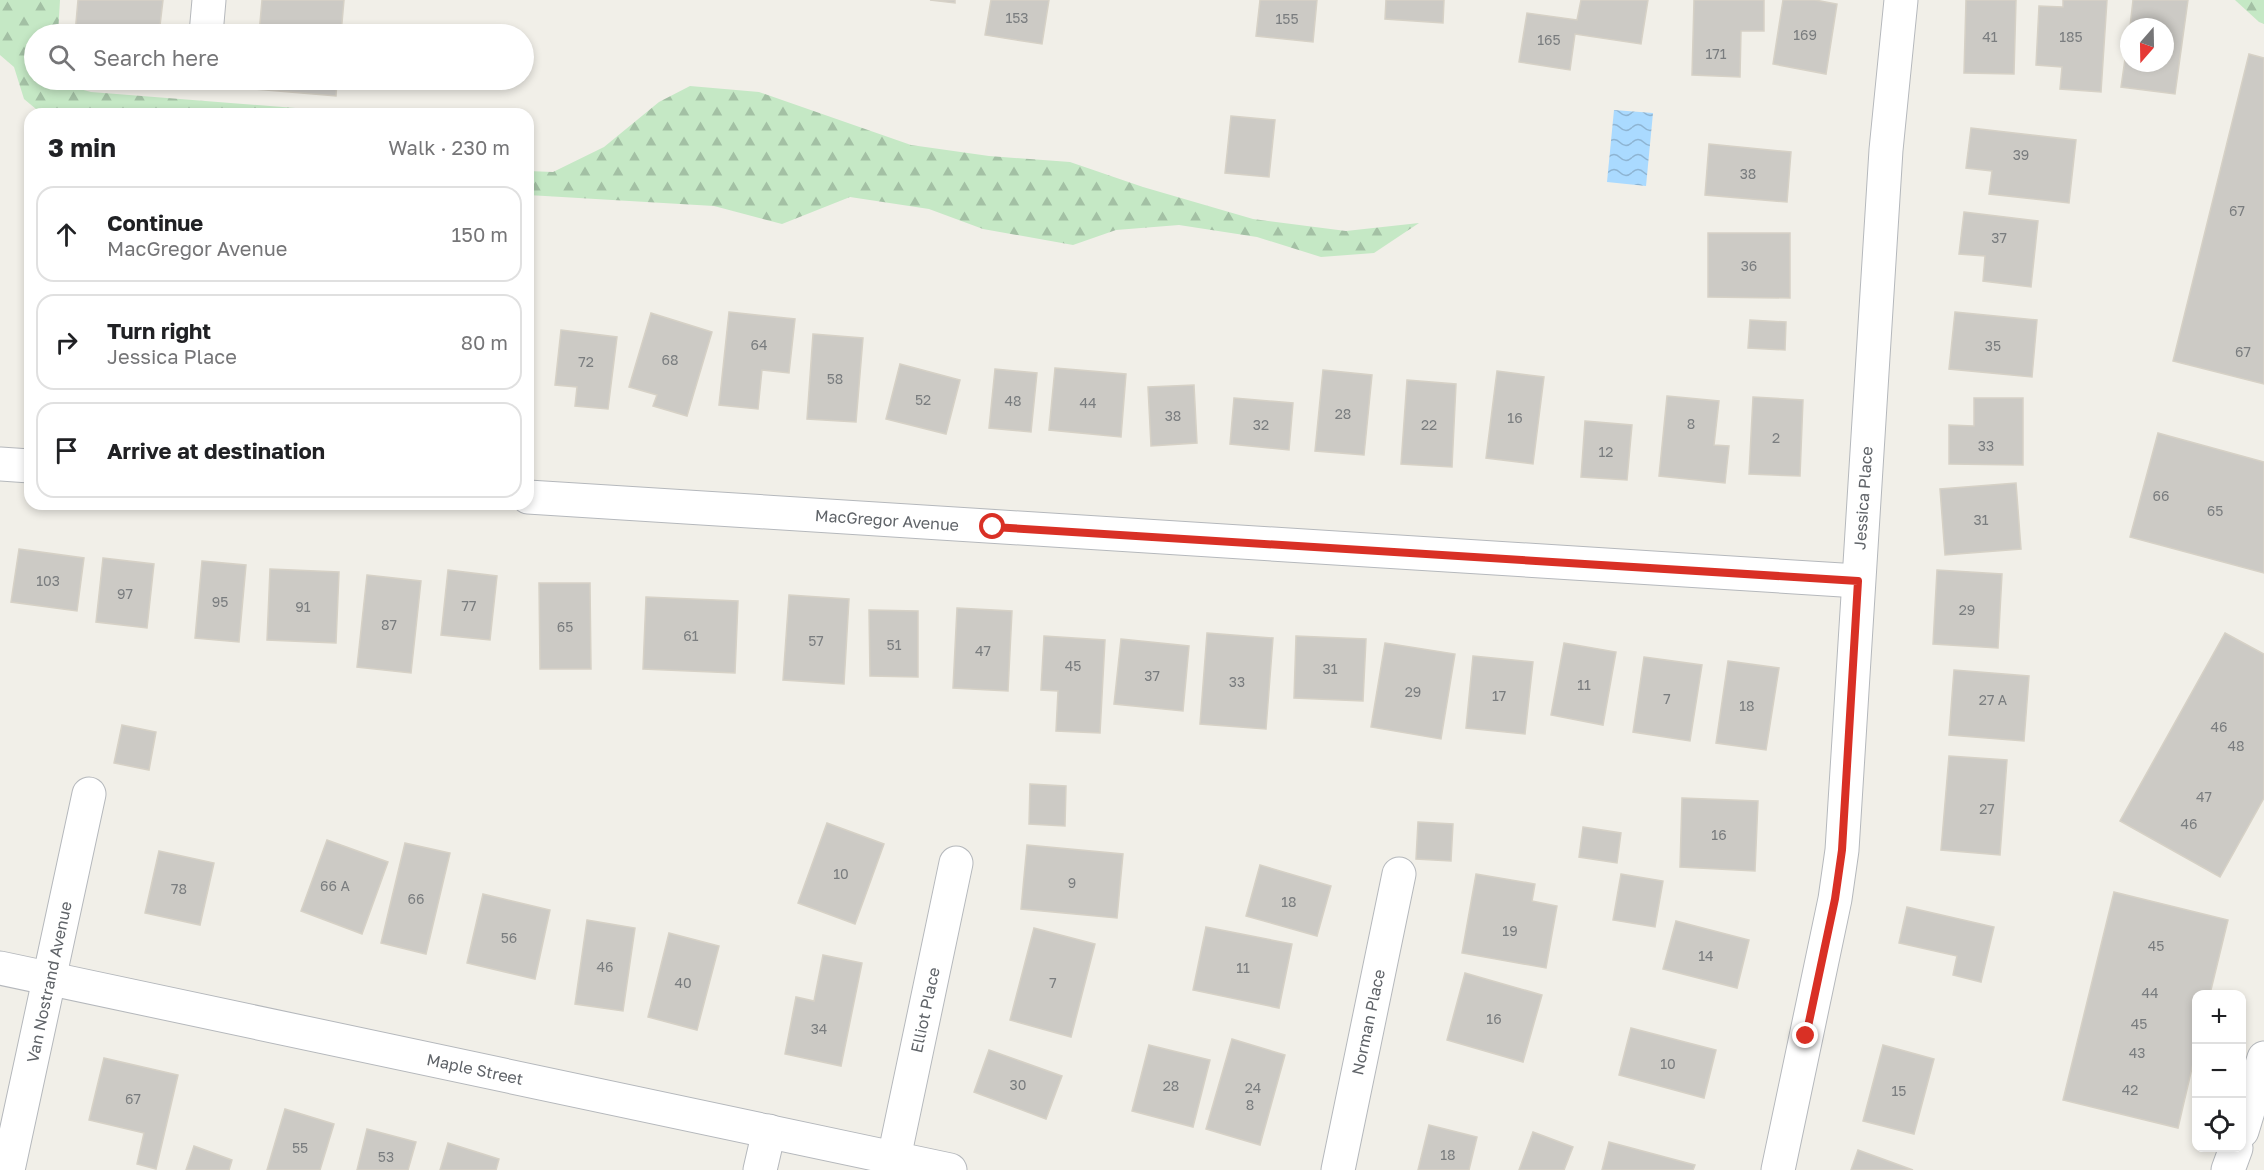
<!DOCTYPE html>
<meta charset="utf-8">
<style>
:root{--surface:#fff;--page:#f2f2f2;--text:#202124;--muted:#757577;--line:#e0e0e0}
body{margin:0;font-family:"Golos Text",sans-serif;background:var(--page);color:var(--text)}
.controls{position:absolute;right:18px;bottom:18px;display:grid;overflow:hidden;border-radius:12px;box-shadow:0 3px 9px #0003}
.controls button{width:54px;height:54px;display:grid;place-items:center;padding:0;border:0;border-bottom:2px solid var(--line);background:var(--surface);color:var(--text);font:30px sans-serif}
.compass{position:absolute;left:2120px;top:18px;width:54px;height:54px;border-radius:50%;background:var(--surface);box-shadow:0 3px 9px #0003;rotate:200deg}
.stop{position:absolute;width:18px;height:18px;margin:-14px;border:4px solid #d93025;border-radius:50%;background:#fff}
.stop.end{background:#d93025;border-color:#fff;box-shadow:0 2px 6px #0008}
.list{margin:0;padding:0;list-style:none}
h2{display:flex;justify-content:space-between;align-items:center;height:78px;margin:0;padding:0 24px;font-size:26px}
h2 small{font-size:20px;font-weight:400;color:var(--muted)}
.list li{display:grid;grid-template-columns:39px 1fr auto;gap:18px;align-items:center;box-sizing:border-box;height:96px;margin:0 12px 12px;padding:0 12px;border:2px solid var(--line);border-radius:18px}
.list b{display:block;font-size:22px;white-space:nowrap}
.list p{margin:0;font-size:20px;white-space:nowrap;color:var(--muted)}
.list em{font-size:20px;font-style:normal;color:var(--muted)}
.icon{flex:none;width:33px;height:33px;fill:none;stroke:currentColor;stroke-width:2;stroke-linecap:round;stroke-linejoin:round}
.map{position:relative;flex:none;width:2264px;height:1170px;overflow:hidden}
.search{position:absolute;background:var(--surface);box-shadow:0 3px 9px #0003;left:24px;top:24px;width:510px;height:66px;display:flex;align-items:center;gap:15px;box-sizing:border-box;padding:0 21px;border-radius:33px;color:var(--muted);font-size:22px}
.panel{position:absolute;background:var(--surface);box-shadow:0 3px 9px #0003;left:24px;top:108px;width:510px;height:402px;border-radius:18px}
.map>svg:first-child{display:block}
.forest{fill:url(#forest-firs)}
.water{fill:url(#water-waves)}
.building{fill:#cccac5;stroke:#d6d1c6;stroke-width:1.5}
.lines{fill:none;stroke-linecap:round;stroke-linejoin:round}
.minor-casing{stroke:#b5b8bc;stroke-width:35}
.minor{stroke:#fff;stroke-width:33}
.route{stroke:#d93025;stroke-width:8}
.labels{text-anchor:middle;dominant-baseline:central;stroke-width:4.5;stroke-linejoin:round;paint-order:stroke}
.number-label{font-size:14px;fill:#7a7d7f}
.street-label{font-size:16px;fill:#5f6368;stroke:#fff}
</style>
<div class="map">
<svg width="2264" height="1170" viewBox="0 0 2264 1170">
<defs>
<pattern id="forest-firs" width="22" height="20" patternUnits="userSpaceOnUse" patternTransform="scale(1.5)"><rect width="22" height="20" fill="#c5e8c5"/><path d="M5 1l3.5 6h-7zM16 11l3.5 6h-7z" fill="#a3c0a4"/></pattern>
<pattern id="water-waves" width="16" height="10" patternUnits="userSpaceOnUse" patternTransform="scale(1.5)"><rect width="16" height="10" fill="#aadaff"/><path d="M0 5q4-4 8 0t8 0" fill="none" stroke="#8eb4d2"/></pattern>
</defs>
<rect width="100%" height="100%" fill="#f1efe8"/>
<g class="forest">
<path d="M0,0H60L58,34H34V80H54L61,84L91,92L372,114H42L24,99L14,67L0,55Z"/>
<path d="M2235,0H2264V24L2259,22Z"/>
<path d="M690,86L759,92L911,145L989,156L1070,162L1143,187L1253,219L1346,231L1419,223L1374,253L1321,257L1257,237L1179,225L1116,230L1073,245L983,229L929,209L850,197L782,224L714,206L528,195V171L553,172L604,147L659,102Z"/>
</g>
<path class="water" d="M1614,110L1653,113L1646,186L1607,182Z"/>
<g class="building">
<path d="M78,0H163L159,34H75Z"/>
<path d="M262,0H344L341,34H259Z"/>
<path d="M930,0H955V3Z"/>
<path d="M991,0H1049L1042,44L985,35Z"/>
<path d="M1260,0H1317L1313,42L1256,36Z"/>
<path d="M1386,0H1444L1443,23L1385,19Z"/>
<path d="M1581,0H1648L1641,44L1575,34L1570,70L1519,62L1527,13L1577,20Z"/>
<path d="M1694,0H1764V31H1741L1740,77L1692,75Z"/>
<path d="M1783,0H1815L1837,4L1826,74L1773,64Z"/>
<path d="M1966,0H2016L2014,74L1964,73Z"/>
<path d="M2063,0H2107L2101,92L2060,89L2062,67L2036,65L2039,6L2063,7Z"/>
<path d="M2133,0H2188L2175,94L2121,87L2129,31V63H2165V27H2130Z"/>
<path d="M2249,54L2264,58V384L2173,361Z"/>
<path d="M93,80H155V85Z"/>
<path d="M256,80H337L336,96L255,89Z"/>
<path d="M1231,116L1275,120L1269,177L1225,173Z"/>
<path d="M1971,128L2076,140L2069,203L1989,194L1992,171L1966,168Z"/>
<path d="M1709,144L1791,152L1787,202L1705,195Z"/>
<path d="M1964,212L2038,221L2031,287L1983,281L1985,256L1959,254Z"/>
<path d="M1708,233H1790V298L1708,297Z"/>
<path d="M29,301H30V350H25Z"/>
<path d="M729,312L795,319L789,373L762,370L758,409L719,405Z"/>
<path d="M1955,312L2037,320L2032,377L1949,369Z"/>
<path d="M651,313L712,332L687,416L653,406L657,395L629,387Z"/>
<path d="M1750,320L1786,322L1785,350L1748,348Z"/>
<path d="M561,330L617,337L608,409L575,406L577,387L555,385Z"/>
<path d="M813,334L863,338L856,422L807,419Z"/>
<path d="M900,364L960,380L946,434L886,419Z"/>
<path d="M1055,368L1126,374L1121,437L1049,430Z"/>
<path d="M995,369L1037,373L1031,432L989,428Z"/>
<path d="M1323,370L1372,375L1364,455L1315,451Z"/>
<path d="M1497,371L1544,377L1533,464L1486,458Z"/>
<path d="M1407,380L1456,384L1452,467L1401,464Z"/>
<path d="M1194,385L1197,443L1151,446L1148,387Z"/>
<path d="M1667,396L1719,401L1714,445L1729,446L1725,483L1659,476Z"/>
<path d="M1753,397L1803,400L1800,476L1749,474Z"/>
<path d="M1234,398L1293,403L1289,450L1230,444Z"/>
<path d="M1974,398H2023V465L1949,464V425L1974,426Z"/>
<path d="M1585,421L1632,425L1627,480L1581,477Z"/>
<path d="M2158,433L2264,462V573L2130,537Z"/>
<path d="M2016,483L2021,549L1945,555L1940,489Z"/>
<path d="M19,549L84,558L77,611L11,602Z"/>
<path d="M103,558L154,564L147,628L96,622Z"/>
<path d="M202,561L246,565L239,642L195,638Z"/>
<path d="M270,569L339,572L336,643L267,640Z"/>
<path d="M448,570L497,576L490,640L441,635Z"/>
<path d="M1937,570L2002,574L1998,648L1933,644Z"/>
<path d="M367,575L421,581L411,673L357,667Z"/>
<path d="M539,583H590L591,669H540Z"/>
<path d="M789,595L849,599L844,684L783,680Z"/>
<path d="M646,597L738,601L735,673L643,669Z"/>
<path d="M957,608L1012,611L1008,691L953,688Z"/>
<path d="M869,610L918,611V677L870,676Z"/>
<path d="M1207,633L1273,638L1266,729L1200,724Z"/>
<path d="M2225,633L2264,654V798L2220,877L2120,821Z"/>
<path d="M1044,636L1105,640L1100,733L1056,731L1058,691L1041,690Z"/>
<path d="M1296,636L1366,639L1363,701L1294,698Z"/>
<path d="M1121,639L1189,646L1183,711L1114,704Z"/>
<path d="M1385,643L1455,654L1441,739L1371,727Z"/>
<path d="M1564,643L1616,652L1603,725L1551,715Z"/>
<path d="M1473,656L1533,662L1525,734L1466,728Z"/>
<path d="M1644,657L1702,665L1690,741L1633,732Z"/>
<path d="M1728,661L1779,668L1766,750L1716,743Z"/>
<path d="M1954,670L2029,676L2024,741L1949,735Z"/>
<path d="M122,725L156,732L149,770L114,763Z"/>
<path d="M1949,756L2007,760L2000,855L1941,850Z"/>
<path d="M1030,784L1066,786L1065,826L1029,824Z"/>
<path d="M1682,798L1758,801L1755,871L1680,867Z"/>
<path d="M1418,822L1453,824L1451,861L1416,859Z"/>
<path d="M827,823L884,844L855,924L798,903Z"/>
<path d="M1583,827L1621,833L1617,863L1579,857Z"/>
<path d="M327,840L388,862L362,934L301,911Z"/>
<path d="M405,843L450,853L426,954L381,943Z"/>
<path d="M1027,845L1123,854L1117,918L1021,909Z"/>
<path d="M159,851L214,863L200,925L145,913Z"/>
<path d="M1260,865L1331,886L1317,936L1246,916Z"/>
<path d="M1476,874L1535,884L1532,901L1557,906L1546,968L1462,953Z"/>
<path d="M1621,874L1663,881L1655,927L1613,920Z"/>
<path d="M2114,892L2228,920L2210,994H2196V1051L2178,1128L2063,1100Z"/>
<path d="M483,894L550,910L535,979L467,963Z"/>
<path d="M1907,907L1994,927L1981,982L1953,975L1957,956L1899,943Z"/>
<path d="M587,920L635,928L623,1011L575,1004Z"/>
<path d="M1676,921L1749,940L1737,988L1663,969Z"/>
<path d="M1206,927L1292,944L1279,1008L1193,990Z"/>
<path d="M1034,928L1095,944L1071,1037L1010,1020Z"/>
<path d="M669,933L719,946L697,1030L648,1017Z"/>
<path d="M823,955L862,963L841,1066L785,1054L796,997L814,1001Z"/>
<path d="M1465,973L1542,995L1523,1062L1447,1040Z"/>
<path d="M1631,1028L1716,1050L1704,1098L1619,1075Z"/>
<path d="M1232,1039L1285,1055L1260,1145L1206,1129Z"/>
<path d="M1149,1045L1210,1060L1193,1127L1132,1111Z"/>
<path d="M1883,1045L1934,1059L1914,1134L1863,1121Z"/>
<path d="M989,1050L1062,1076L1046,1119L974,1092Z"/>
<path d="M104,1058L178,1075L156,1169L137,1164L144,1133L89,1120Z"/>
<path d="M285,1109L334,1124L320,1170H267Z"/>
<path d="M1429,1125L1477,1137L1469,1170H1418Z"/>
<path d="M367,1129L416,1142L408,1170H357Z"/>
<path d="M1533,1132L1573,1147L1564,1170H1519Z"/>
<path d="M1609,1142L1695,1165L1693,1170H1602Z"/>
<path d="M448,1143L499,1159L496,1170H440Z"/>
<path d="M194,1146L232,1160L229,1170H186Z"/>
<path d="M1858,1150L1913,1170H1851Z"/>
</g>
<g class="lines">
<g class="minor-casing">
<g id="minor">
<path d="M206,34L209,0"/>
<path d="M0,464L30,466"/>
<path d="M528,497L1858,581"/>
<path d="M0,968L950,1170"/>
<path d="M2242,1131L2264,1058"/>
<path d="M894,1158L956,863"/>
<path d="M8,1170L89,794"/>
<path d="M760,1170L769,1131"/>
<path d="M1338,1170L1399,874"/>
<path d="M1778,1170L1835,899L1842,850L1886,150L1901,0"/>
<path d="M2228,1170L2236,1148"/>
</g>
</g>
<use href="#minor" class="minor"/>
</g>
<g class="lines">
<path class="route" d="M993,527L1858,581L1842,850L1835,899L1806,1036"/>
</g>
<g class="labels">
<g class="number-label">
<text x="1017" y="17">153</text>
<text x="1287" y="18">155</text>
<text x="1805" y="34">169</text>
<text x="1990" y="36">41</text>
<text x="2071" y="36">185</text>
<text x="1549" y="39">165</text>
<text x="1716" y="53">171</text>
<text x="2021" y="154">39</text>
<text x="1748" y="173">38</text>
<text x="2237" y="210">67</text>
<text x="1999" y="237">37</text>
<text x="1749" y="265">36</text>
<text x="759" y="344">64</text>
<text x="1993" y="345">35</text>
<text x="2243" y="351">67</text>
<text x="670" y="359">68</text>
<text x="586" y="361">72</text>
<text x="835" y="378">58</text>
<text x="923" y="399">52</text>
<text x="1013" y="400">48</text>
<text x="1088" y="402">44</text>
<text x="1343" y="413">28</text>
<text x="1173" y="415">38</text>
<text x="1515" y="417">16</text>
<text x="1691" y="423">8</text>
<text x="1261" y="424">32</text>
<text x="1429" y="424">22</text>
<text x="1776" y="437">2</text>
<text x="1986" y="445">33</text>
<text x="1606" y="451">12</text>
<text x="2161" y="495">66</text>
<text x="2215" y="510">65</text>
<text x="1981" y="519">31</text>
<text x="48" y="580">103</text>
<text x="125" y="593">97</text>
<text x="220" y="601">95</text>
<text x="469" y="605">77</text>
<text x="303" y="606">91</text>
<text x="1967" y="609">29</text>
<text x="389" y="624">87</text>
<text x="565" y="626">65</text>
<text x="691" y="635">61</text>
<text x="816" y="640">57</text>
<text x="894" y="644">51</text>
<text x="983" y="650">47</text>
<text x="1073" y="665">45</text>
<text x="1330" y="668">31</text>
<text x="1152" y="675">37</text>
<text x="1237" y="681">33</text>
<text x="1584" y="684">11</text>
<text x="1413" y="691">29</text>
<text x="1499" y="695">17</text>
<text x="1667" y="698">7</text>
<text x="1993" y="699">27 A</text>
<text x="1747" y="705">18</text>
<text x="2219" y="726">46</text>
<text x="2236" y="745">48</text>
<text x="2204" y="796">47</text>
<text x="1987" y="808">27</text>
<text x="2189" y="823">46</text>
<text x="1719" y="834">16</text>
<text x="841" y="873">10</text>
<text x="1072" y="882">9</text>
<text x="335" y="885">66 A</text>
<text x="179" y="888">78</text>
<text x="416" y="898">66</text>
<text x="1289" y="901">18</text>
<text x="1510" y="930">19</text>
<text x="509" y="937">56</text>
<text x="2156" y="945">45</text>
<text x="1706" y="955">14</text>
<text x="605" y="966">46</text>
<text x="1243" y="967">11</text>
<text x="683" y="982">40</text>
<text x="1053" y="982">7</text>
<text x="2150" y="992">44</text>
<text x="1494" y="1018">16</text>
<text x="2139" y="1023">45</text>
<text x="819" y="1028">34</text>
<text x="2137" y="1052">43</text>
<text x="1668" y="1063">10</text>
<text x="1018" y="1084">30</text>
<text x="1171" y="1085">28</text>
<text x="1253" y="1087">24</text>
<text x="2130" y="1089">42</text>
<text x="1899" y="1090">15</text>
<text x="133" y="1098">67</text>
<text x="1250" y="1104">8</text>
<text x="300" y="1147">55</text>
<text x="1448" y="1154">18</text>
<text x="386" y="1156">53</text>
</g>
<g class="street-label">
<text transform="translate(1863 498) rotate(-86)">Jessica Place</text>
<text transform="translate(887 520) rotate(4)">MacGregor Avenue</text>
<text transform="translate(49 982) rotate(-78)">Van Nostrand Avenue</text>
<text transform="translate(925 1010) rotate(-78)">Elliot Place</text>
<text transform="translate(1368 1022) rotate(-78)">Norman Place</text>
<text transform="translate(475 1069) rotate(12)">Maple Street</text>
</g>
</g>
</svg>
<div class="controls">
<button>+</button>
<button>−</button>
<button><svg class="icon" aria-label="locate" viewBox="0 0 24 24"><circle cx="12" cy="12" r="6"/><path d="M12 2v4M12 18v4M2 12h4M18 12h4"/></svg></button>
</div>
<svg class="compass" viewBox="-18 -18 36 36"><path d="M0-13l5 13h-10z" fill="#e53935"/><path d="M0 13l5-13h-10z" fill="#757577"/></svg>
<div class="stop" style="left:993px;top:527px"></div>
<div class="stop end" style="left:1806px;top:1036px"></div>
<div class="search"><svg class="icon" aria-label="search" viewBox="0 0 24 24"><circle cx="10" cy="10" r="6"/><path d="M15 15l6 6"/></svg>Search here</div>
<section class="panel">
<h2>3 min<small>Walk · 230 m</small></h2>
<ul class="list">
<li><svg class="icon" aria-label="ahead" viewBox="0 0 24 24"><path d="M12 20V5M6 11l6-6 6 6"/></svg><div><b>Continue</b><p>MacGregor Avenue</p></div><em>150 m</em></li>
<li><svg class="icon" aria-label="right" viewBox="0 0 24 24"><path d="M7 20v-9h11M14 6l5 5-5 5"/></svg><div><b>Turn right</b><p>Jessica Place</p></div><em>80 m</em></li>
<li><svg class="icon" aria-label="arrive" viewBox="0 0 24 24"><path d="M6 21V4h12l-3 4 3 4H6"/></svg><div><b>Arrive at destination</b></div></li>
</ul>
</section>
</div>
